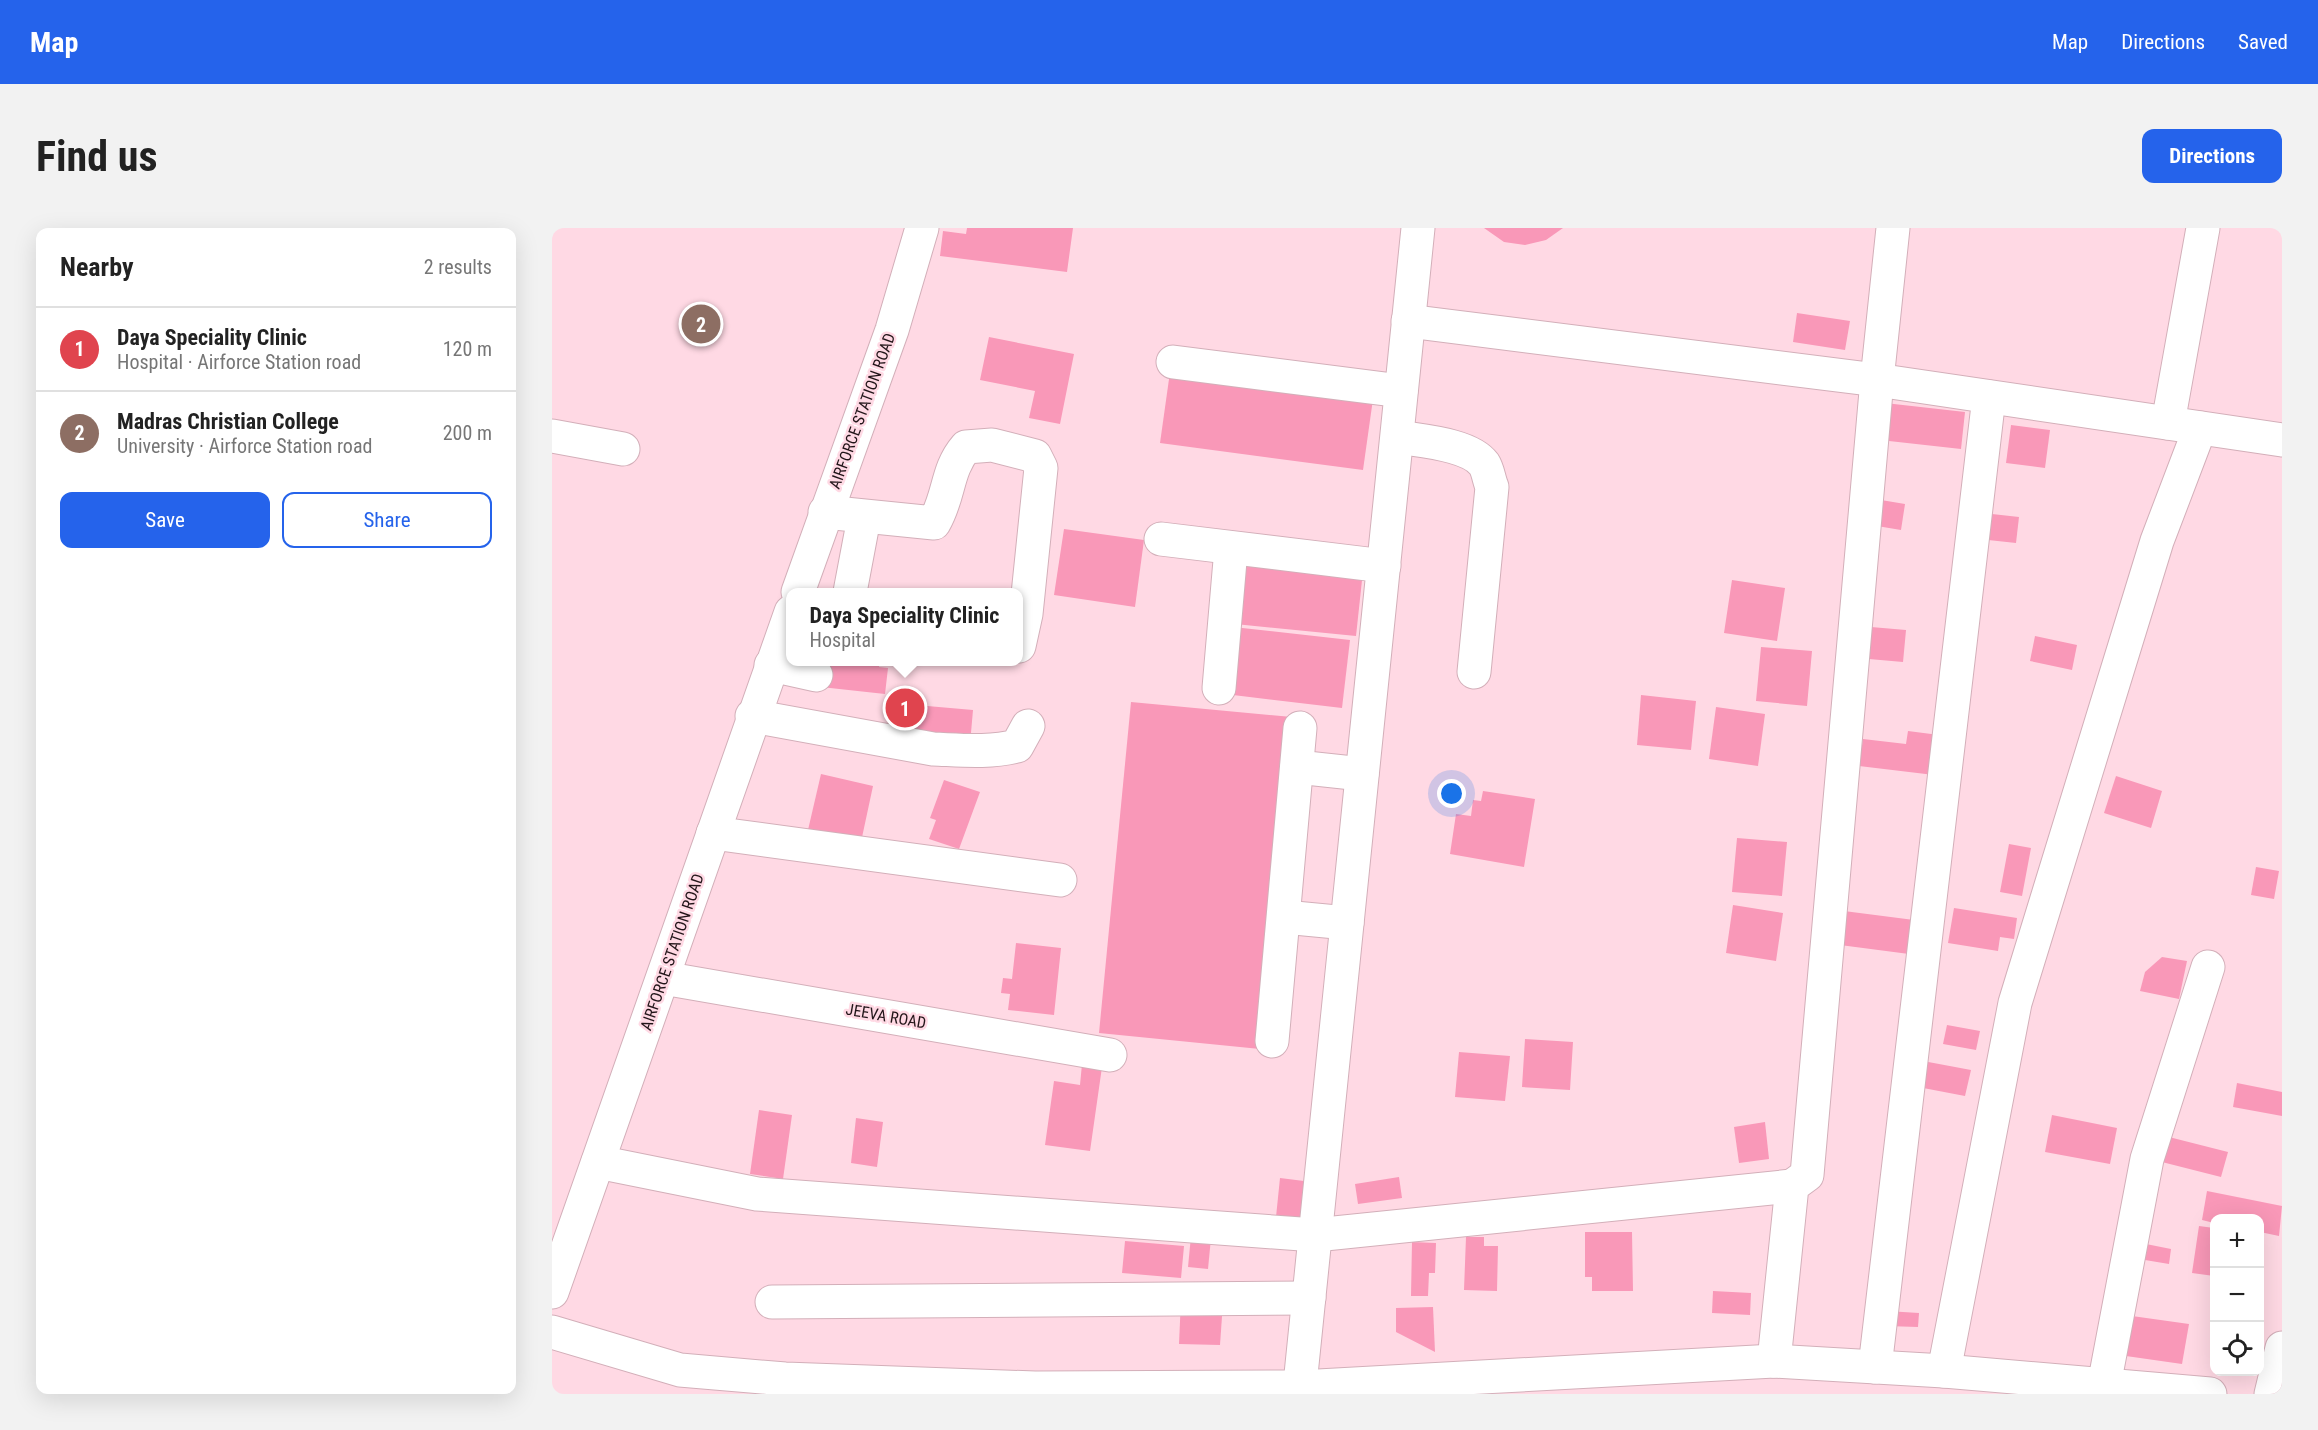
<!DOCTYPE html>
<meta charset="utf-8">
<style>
:root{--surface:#fff;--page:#f2f2f2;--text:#222;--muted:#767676;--line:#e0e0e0;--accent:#2563eb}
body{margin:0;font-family:"Roboto Condensed",sans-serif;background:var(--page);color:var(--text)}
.controls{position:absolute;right:18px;bottom:18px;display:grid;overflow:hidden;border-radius:12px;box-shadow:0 6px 24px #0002}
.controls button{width:54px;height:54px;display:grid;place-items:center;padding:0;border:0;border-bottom:2px solid var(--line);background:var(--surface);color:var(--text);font:30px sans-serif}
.you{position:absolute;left:900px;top:566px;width:21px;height:21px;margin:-15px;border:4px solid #fff;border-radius:50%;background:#1a73e8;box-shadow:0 0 0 9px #1a73e833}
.badge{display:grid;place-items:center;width:39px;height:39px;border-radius:50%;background:var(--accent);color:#fff;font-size:20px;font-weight:700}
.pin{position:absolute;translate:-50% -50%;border:3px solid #fff;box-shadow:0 2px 6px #0006}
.popup{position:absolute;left:234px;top:360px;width:237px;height:78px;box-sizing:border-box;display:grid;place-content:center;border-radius:12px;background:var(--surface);filter:drop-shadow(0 2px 4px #0005);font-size:20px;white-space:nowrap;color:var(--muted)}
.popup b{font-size:22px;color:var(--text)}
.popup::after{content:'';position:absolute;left:50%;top:100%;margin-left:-12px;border:12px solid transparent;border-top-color:var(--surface)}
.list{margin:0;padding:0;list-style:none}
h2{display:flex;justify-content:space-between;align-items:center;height:78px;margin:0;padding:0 24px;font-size:26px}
h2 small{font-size:20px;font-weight:400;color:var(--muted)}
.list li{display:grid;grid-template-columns:39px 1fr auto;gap:18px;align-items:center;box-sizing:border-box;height:84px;padding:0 24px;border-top:2px solid var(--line)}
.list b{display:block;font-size:22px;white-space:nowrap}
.list p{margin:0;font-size:20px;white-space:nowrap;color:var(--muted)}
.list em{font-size:20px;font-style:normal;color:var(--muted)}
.actions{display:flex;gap:12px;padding:18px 24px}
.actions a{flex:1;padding:14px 0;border:2px solid var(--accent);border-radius:12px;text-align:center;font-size:21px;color:var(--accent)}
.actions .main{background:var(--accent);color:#fff}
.icon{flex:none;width:33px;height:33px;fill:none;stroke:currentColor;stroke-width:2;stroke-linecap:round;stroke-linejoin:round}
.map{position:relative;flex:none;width:1730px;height:1166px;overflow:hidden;border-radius:12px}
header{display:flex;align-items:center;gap:36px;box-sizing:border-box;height:84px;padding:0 30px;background:var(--accent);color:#fff}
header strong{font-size:28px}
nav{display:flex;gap:33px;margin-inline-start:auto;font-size:21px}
.intro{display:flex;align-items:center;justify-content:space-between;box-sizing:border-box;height:144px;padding:0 36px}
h1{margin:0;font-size:42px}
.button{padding:15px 27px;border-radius:12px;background:var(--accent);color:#fff;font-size:21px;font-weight:700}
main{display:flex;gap:36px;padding:0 36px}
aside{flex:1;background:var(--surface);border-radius:12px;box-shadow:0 6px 24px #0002}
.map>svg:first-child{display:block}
.building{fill:#f998b8}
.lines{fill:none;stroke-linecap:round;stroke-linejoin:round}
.minor-casing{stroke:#d3afb9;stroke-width:35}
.minor{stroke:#fff;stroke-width:33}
.labels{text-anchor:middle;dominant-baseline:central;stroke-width:5;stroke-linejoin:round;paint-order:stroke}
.street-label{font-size:16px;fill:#221519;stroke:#ffd9e4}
</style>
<header>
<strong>Map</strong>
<nav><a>Map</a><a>Directions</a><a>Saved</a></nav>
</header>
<div class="intro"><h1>Find us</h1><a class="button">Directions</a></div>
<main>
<aside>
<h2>Nearby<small>2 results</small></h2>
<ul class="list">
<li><span class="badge" style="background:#e0444e">1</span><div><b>Daya Speciality Clinic</b><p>Hospital · Airforce Station road</p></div><em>120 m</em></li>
<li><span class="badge" style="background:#8d6e63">2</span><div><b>Madras Christian College</b><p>University · Airforce Station road</p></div><em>200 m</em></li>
</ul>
<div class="actions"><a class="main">Save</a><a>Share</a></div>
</aside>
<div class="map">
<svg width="1730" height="1166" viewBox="0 0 1730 1166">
<rect width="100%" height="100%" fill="#ffd9e4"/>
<g class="building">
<path d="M415,0H521L515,44L388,28L391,3L414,6Z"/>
<path d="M932,0H1011L994,12L973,17L952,14Z"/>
<path d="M1245,85L1298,93L1293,122L1241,114Z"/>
<path d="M437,109L522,126L508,196L477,190L483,163L428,152Z"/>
<path d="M618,144L821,171L811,242L608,215Z"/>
<path d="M1333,175L1413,184L1409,221L1328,212Z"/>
<path d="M1459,197L1498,202L1493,240L1454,235Z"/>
<path d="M1323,271L1353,276L1349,302L1319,297Z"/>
<path d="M1431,285L1467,289L1464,315L1427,311Z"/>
<path d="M512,301L592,312L583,379L502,367Z"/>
<path d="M690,332L811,343L804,408L683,396Z"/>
<path d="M1180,352L1233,360L1225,413L1172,405Z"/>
<path d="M681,399L798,412L790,480L681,467Z"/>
<path d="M1319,399L1354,402L1351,434L1317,431Z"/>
<path d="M1483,408L1525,417L1520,442L1478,433Z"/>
<path d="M1209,419L1260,423L1255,478L1204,473Z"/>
<path d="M271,434H328L327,439L336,440L333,466L269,459Z"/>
<path d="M1089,467L1144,473L1139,522L1085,517Z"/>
<path d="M579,474L740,489L708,821L547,805Z"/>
<path d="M341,475L421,482L418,516L338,509Z"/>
<path d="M1164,479L1213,486L1206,538L1157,531Z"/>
<path d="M1356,503L1387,507L1382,547L1307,538L1311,511L1354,516Z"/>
<path d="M269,546L321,558L309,614L256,602Z"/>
<path d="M1564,548L1610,563L1599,600L1552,585Z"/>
<path d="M392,552L428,564L407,621L377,611L384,592L378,590Z"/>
<path d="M931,563L983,571L972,639L898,626L904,586L919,588L921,572L929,573Z"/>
<path d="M1185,610L1235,614L1230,668L1180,664Z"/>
<path d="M1457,616L1479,620L1470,668L1448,664Z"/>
<path d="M1704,639L1727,643L1722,671L1699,667Z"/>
<path d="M1181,677L1231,685L1224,733L1174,725Z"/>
<path d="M1402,680L1465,690L1462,711L1448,709L1446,723L1396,715Z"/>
<path d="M1292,683L1362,692L1357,726L1288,717Z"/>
<path d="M464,715L509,720L502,787L456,782L458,766L449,765L451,750L460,751Z"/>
<path d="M1610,729L1635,733L1627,771L1588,763L1593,744Z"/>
<path d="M1395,797L1428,803L1424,822L1391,816Z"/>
<path d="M973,811L1021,814L1018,862L970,859Z"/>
<path d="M907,824L958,828L953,873L903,869Z"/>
<path d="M1371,833L1419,842L1413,868L1366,859Z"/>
<path d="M530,836L550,839L538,923L493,917L502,853L528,857Z"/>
<path d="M1685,855L1730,864V888L1681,879Z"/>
<path d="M207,882L240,887L231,951L198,946Z"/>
<path d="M1500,887L1565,900L1558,936L1493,924Z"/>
<path d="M304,890L331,894L325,939L299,935Z"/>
<path d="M1213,894L1217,931L1187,935L1182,899Z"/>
<path d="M1613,908L1676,924L1669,949L1606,933Z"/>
<path d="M847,949L850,970L806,976L803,956Z"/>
<path d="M728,950L752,953L748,992L724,989Z"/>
<path d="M1655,963L1730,978L1727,1008L1708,1004V990H1662V995L1650,992Z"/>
<path d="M1647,998L1662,1000V1048L1640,1045Z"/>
<path d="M1033,1004H1080L1081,1063H1040V1049H1033Z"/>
<path d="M639,1008L659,1010L656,1041L636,1039Z"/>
<path d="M914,1009H932V1018H946L945,1063L912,1062Z"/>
<path d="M573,1013L632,1018L629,1050L570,1045Z"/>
<path d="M860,1014L884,1015L883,1045H877L876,1068H859Z"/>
<path d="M1584,1014L1619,1021L1617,1036L1581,1030Z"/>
<path d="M1161,1063L1199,1065L1198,1087L1160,1085Z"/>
<path d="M629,1071L671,1074L668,1117L627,1116Z"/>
<path d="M881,1079L883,1124L844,1104V1080Z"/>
<path d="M1335,1083L1367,1085L1366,1099L1334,1098Z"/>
<path d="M1580,1088L1637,1096L1630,1136L1574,1128Z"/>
</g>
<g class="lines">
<g class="minor-casing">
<g id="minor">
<path d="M856,93L1325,152L1730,212"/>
<path d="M621,134L849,163"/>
<path d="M1616,195L1651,0"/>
<path d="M0,208L71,221"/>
<path d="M846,209C868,213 917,216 932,236C936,242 937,252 940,259L922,444"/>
<path d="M273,284L382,295C398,268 394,242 414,219L440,217L483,228L489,240L474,386L467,418"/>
<path d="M609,311L832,338"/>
<path d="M246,364L340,102L370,0"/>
<path d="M298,364L312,290"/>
<path d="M219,437L264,447"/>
<path d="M667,460L679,321"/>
<path d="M200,488L381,521C409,522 437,525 465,518L476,498"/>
<path d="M745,539L810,546"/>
<path d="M161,605L508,652"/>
<path d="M732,689L795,695"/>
<path d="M111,750L558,827"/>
<path d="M720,813L748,500"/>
<path d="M46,934L205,966L763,1007L1240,958"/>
<path d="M0,1064L239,384"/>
<path d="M220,1074L757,1070"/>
<path d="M0,1104L128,1142L233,1151L483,1160L748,1159L1222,1133L1392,1143L1658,1166"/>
<path d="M1222,1133L1240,958L1255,947L1325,152L1341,0"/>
<path d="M1323,1139L1437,169"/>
<path d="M1392,1143L1463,775L1605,313L1648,200"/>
<path d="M1552,1157L1595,931L1656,739"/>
<path d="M747,1166L866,0"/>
<path d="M1719,1166L1730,1120"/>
</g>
</g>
<use href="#minor" class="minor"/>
</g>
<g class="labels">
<g class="street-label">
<text transform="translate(310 183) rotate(-70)">AIRFORCE STATION ROAD</text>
<text transform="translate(120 724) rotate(-71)">AIRFORCE STATION ROAD</text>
<text transform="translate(334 788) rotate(10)">JEEVA ROAD</text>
</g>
</g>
</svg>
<div class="controls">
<button>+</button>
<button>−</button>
<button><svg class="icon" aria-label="locate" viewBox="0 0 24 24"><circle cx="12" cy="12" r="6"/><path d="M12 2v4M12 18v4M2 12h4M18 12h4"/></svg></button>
</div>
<div class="you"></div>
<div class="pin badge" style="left:353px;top:480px;background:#e0444e">1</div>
<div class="popup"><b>Daya Speciality Clinic</b>Hospital</div>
<div class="pin badge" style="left:149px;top:96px;background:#8d6e63">2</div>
</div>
</main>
